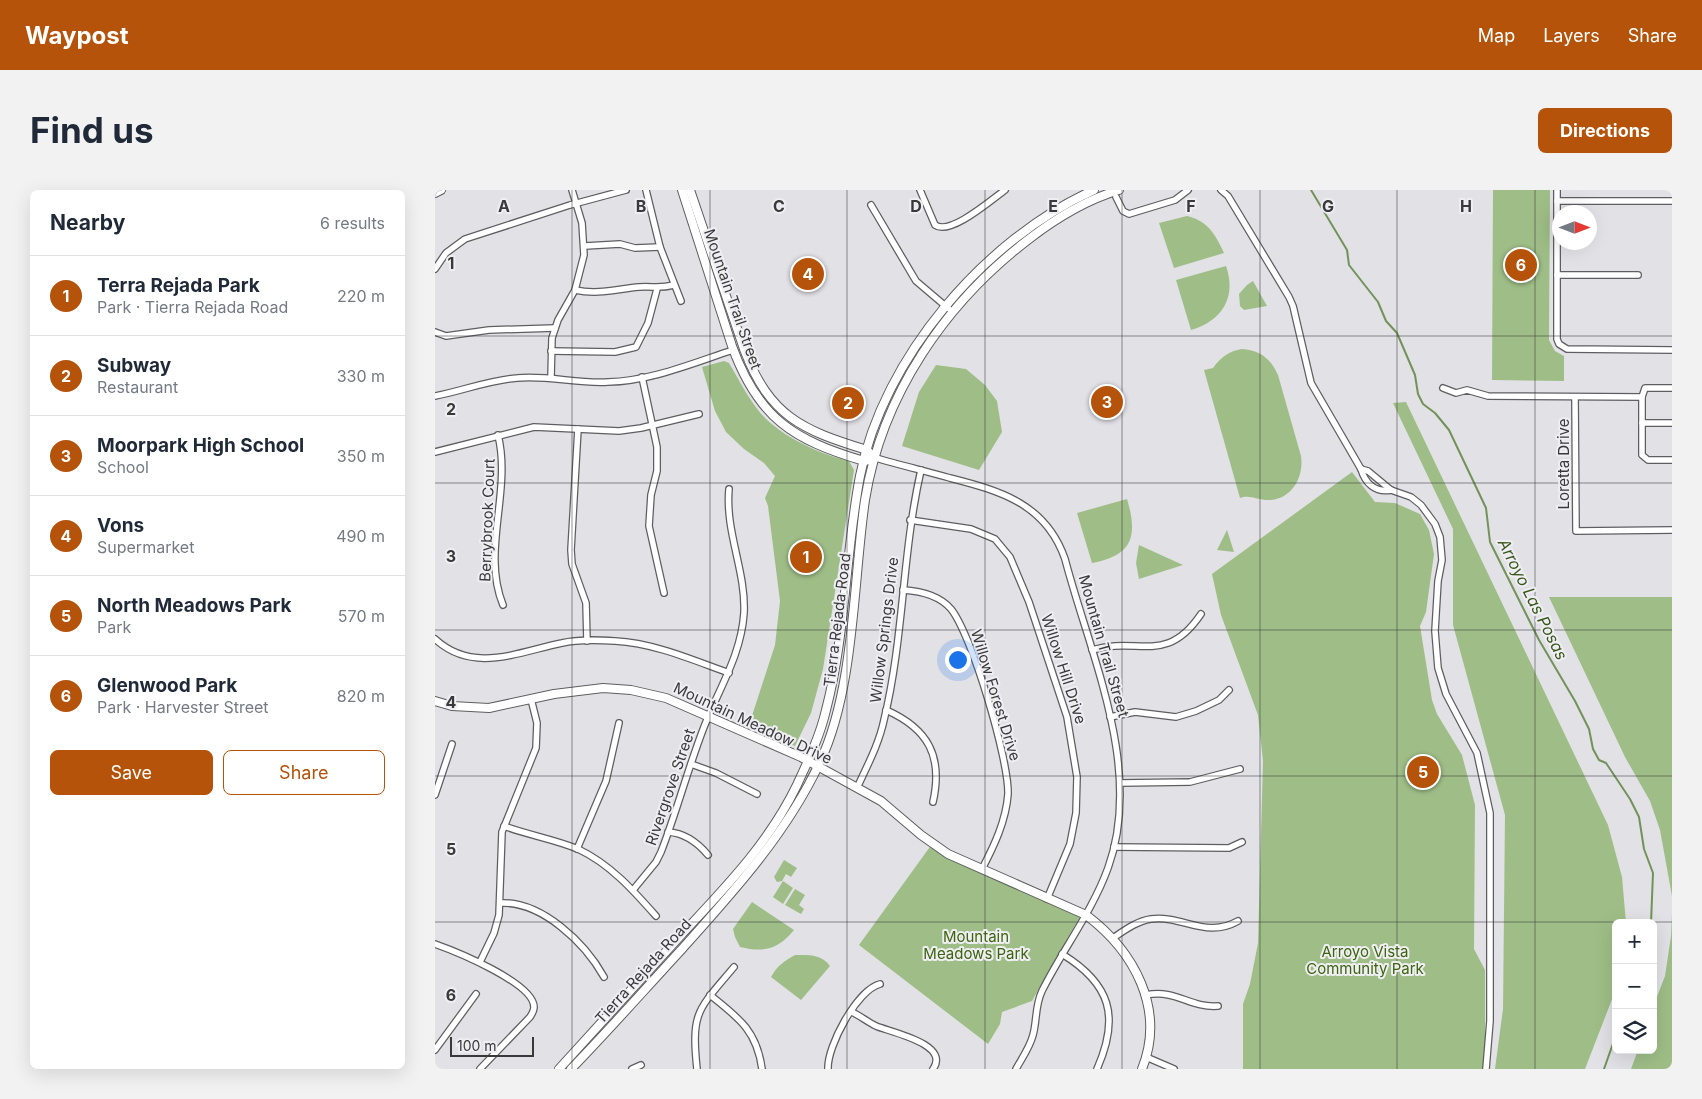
<!DOCTYPE html>
<meta charset="utf-8">
<style>
:root{--surface:#fff;--page:#f2f2f3;--text:#1f2937;--muted:#747a83;--line:#e0e1e3;--accent:#b45309}
body{margin:0;font-family:Inter,sans-serif;background:var(--page);color:var(--text)}
.controls{position:absolute;right:15px;bottom:15px;display:grid;overflow:hidden;border-radius:8px;box-shadow:0 5px 20px #0002}
.controls button{width:45px;height:45px;display:grid;place-items:center;padding:0;border:0;border-bottom:1px solid var(--line);background:var(--surface);color:var(--text);font:25px sans-serif}
.compass{position:absolute;left:1117px;top:15px;width:45px;height:45px;border-radius:50%;background:var(--surface);box-shadow:0 5px 20px #0002;rotate:90deg}
.scale{position:absolute;left:15px;bottom:12px;width:84px;box-sizing:border-box;padding-left:5px;border:2px solid #39393b;border-top:0;font-size:14px;line-height:18px;white-space:nowrap;color:#39393b;-webkit-text-stroke:4px #eeeef3;paint-order:stroke}
.you{position:absolute;left:522px;top:469px;width:18px;height:18px;margin:-12px;border:4px solid #fff;border-radius:50%;background:#1a73e8;box-shadow:0 0 0 8px #1a73e833}
.badge{display:grid;place-items:center;width:32px;height:32px;border-radius:50%;background:var(--accent);color:#fff;font-size:16px;font-weight:700}
.pin{position:absolute;translate:-50% -50%;border:2px solid #fff;box-shadow:0 1px 5px #0006}
.list{margin:0;padding:0;list-style:none}
h2{display:flex;justify-content:space-between;align-items:center;height:65px;margin:0;padding:0 20px;font-size:21px}
h2 small{font-size:16px;font-weight:400;color:var(--muted)}
.list li{display:grid;grid-template-columns:32px 1fr auto;gap:15px;align-items:center;box-sizing:border-box;height:80px;padding:0 20px;border-top:1px solid var(--line)}
.list b{display:block;font-size:19px;white-space:nowrap}
.list p{margin:0;font-size:16px;white-space:nowrap;color:var(--muted)}
.list em{font-size:16px;font-style:normal;color:var(--muted)}
.actions{display:flex;gap:10px;padding:15px 20px}
.actions a{flex:1;padding:11px 0;border:1px solid var(--accent);border-radius:8px;text-align:center;font-size:18px;color:var(--accent)}
.actions .main{background:var(--accent);color:#fff}
.icon{flex:none;width:28px;height:28px;fill:none;stroke:currentColor;stroke-width:2;stroke-linecap:round;stroke-linejoin:round}
.map{position:relative;flex:none;width:1237px;height:879px;overflow:hidden;border-radius:8px}
header{display:flex;align-items:center;gap:30px;box-sizing:border-box;height:70px;padding:0 25px;background:var(--accent);color:#fff}
header strong{font-size:24px}
nav{display:flex;gap:28px;margin-inline-start:auto;font-size:18px}
.intro{display:flex;align-items:center;justify-content:space-between;box-sizing:border-box;height:120px;padding:0 30px}
h1{margin:0;font-size:35px}
.button{padding:12px 22px;border-radius:8px;background:var(--accent);color:#fff;font-size:18px;font-weight:700}
main{display:flex;gap:30px;padding:0 30px}
aside{flex:1;background:var(--surface);border-radius:8px;box-shadow:0 5px 20px #0002}
.map>svg:first-child{display:block}
.green{fill:#9fbe87}
.lines{fill:none;stroke-linecap:round;stroke-linejoin:round}
.stream{stroke:#739259;stroke-width:2}
.street-casing{stroke:#5e5e62;stroke-width:8}
.secondary-casing{stroke:#5e5e62;stroke-width:10}
.street{stroke:#fff;stroke-width:5.5}
.secondary{stroke:#fff;stroke-width:8}
.grid{fill:none;stroke:#39393b;stroke-width:1;stroke-opacity:0.55}
.labels{text-anchor:middle;dominant-baseline:central;stroke-width:4;stroke-linejoin:round;paint-order:stroke}
.street-label{font-size:15px;fill:#39393b;stroke:#eeeef3}
.park-label{font-size:15px;fill:#3d640d;stroke:#eeeef3}
.water-label{font-size:16px;font-style:italic;fill:#375518;stroke:#eeeef3}
.grid-label{font-size:16px;text-anchor:middle;font-weight:bold;fill:#39393b;stroke:#eeeef3;stroke-width:4;stroke-linejoin:round;paint-order:stroke}
</style>
<header>
<strong>Waypost</strong>
<nav><a>Map</a><a>Layers</a><a>Share</a></nav>
</header>
<div class="intro"><h1>Find us</h1><a class="button">Directions</a></div>
<main>
<aside>
<h2>Nearby<small>6 results</small></h2>
<ul class="list">
<li><span class="badge">1</span><div><b>Terra Rejada Park</b><p>Park · Tierra Rejada Road</p></div><em>220 m</em></li>
<li><span class="badge">2</span><div><b>Subway</b><p>Restaurant</p></div><em>330 m</em></li>
<li><span class="badge">3</span><div><b>Moorpark High School</b><p>School</p></div><em>350 m</em></li>
<li><span class="badge">4</span><div><b>Vons</b><p>Supermarket</p></div><em>490 m</em></li>
<li><span class="badge">5</span><div><b>North Meadows Park</b><p>Park</p></div><em>570 m</em></li>
<li><span class="badge">6</span><div><b>Glenwood Park</b><p>Park · Harvester Street</p></div><em>820 m</em></li>
</ul>
<div class="actions"><a class="main">Save</a><a>Share</a></div>
</aside>
<div class="map">
<svg width="1237" height="879" viewBox="0 0 1237 879">
<rect width="100%" height="100%" fill="#e1e1e6"/>
<g class="green">
<path d="M1058,0H1115L1114,150L1120,161L1129,166V191L1057,190Z"/>
<path d="M752,26C773,31 780,44 789,63L739,78L724,33Z"/>
<path d="M791,76C802,107 787,131 756,140L741,90Z"/>
<path d="M818,91L832,116L809,120L805,116L804,104L812,95Z"/>
<path d="M807,159C825,160 836,169 843,185L866,266C869,286 858,308 836,310C823,311 816,304 805,308L769,180L778,178C786,167 794,161 807,159Z"/>
<path d="M289,171L294,173C303,188 312,206 323,220C342,245 384,264 414,271L419,280L388,479L376,523L360,556L314,535L340,455L345,411L333,316L330,308L340,286L329,273L309,259L291,242L280,221L267,177Z"/>
<path d="M501,175L531,179L550,195L562,211L567,242L544,280L467,256L484,202Z"/>
<path d="M971,212L1173,635L1187,687L1191,733H1181V799L1150,879H1060L1068,819L1070,625L1018,435V339L958,213Z"/>
<path d="M917,282L940,312L960,313L985,324L994,340L999,364L991,422L985,436L997,510L1002,524L1027,565L1040,615L1039,759L1050,780V879H808V814L815,794L823,753L828,571L823,525L786,425L777,384Z"/>
<path d="M692,309C703,346 698,365 657,373L642,323Z"/>
<path d="M792,340L799,362L782,360Z"/>
<path d="M704,355L748,375L704,389L701,373Z"/>
<path d="M1114,407H1237V706L1225,640L1215,611L1190,567Z"/>
<path d="M497,654L647,723L597,811L567,822L565,834L553,854L424,755Z"/>
<path d="M349,670L362,678L356,687L351,684L347,691L342,692L339,687Z"/>
<path d="M348,691L358,698L348,714L338,707Z"/>
<path d="M360,699L370,705L364,715L369,719L366,724L350,715Z"/>
<path d="M317,712L359,740C343,759 330,763 305,757L300,747L298,739Z"/>
<path d="M1237,724V879H1196L1203,860H1218V817L1230,786L1236,746Z"/>
<path d="M360,765C375,765 386,764 395,776L366,810L336,787C342,776 349,771 360,765Z"/>
</g>
<g class="lines">
<g class="stream">
<path d="M876,0L912,60L914,75L943,112L951,131L962,143L980,185L983,204L988,214L1000,223L1014,240L1051,318L1055,352L1104,450L1140,511L1154,539L1158,559L1164,570L1171,573L1195,609L1204,627L1209,659L1218,683L1216,733"/>
<path d="M1169,879L1181,845"/>
</g>
<g class="street-casing">
<g id="street">
<path d="M211,0L225,57L246,111"/>
<path d="M485,0L500,35C515,46 556,10 570,0"/>
<path d="M786,0L793,6L854,107L858,116L876,193L926,279C930,293 940,303 956,300"/>
<path d="M1122,0V149L1124,154L1132,159L1237,160"/>
<path d="M681,7L688,21L694,24L740,10L753,0"/>
<path d="M1122,11H1237"/>
<path d="M436,15L481,91L514,119"/>
<path d="M150,56L185,54L200,58L225,57"/>
<path d="M0,79L11,63L30,49L135,15L191,0"/>
<path d="M1122,85H1203"/>
<path d="M140,100C163,105 182,99 204,97C219,96 223,99 239,95"/>
<path d="M0,142L11,146L54,140L120,138"/>
<path d="M116,161L180,162L201,157L213,133L222,99"/>
<path d="M116,187L117,148L123,130L140,100L149,65L147,33L137,0"/>
<path d="M207,187L222,257V281L216,305L214,336L229,403"/>
<path d="M1008,198L1021,203L1032,200L1053,206L1207,207L1210,198H1237"/>
<path d="M0,206C27,201 54,190 82,188C113,185 143,194 173,192C216,191 258,173 298,160"/>
<path d="M1140,207L1141,341L1237,340"/>
<path d="M1207,207V265L1213,270H1237"/>
<path d="M1207,233H1237"/>
<path d="M143,239L136,360L137,374L151,413L152,451"/>
<path d="M63,245C77,301 46,361 68,415"/>
<path d="M0,262L99,237L184,241L206,238L264,224"/>
<path d="M441,268C465,275 490,281 515,288C566,301 611,314 630,369C655,465 709,578 673,678C657,722 628,759 607,801C600,815 602,831 598,845C595,857 587,868 581,879"/>
<path d="M926,279L933,281L956,300L976,307L986,315L1000,334L1005,347L1007,370L1003,391L1000,441L1003,478L1011,504L1042,563L1055,623V831L1051,879"/>
<path d="M475,330L536,339L560,349L575,367L594,412L632,527L642,587L641,623L635,654L612,709"/>
<path d="M468,400C485,401 504,405 516,419C537,445 574,570 573,604C571,631 559,656 547,679"/>
<path d="M0,449C38,484 83,462 127,453C144,449 163,450 180,451C219,453 258,470 294,483"/>
<path d="M657,460C703,446 731,476 766,424"/>
<path d="M451,520C494,539 508,567 498,612"/>
<path d="M675,527L700,522L741,527L761,521L784,510L794,500"/>
<path d="M256,574L281,583L322,604"/>
<path d="M685,593L755,592L805,579"/>
<path d="M422,598C432,576 444,554 449,530C469,448 467,363 486,280"/>
<path d="M0,605L17,554"/>
<path d="M69,636C93,645 119,649 143,659C175,674 198,700 221,726"/>
<path d="M233,642C249,643 263,653 273,665"/>
<path d="M679,657L794,658L807,652"/>
<path d="M142,659L171,591L184,533"/>
<path d="M198,700L221,672L226,662C242,621 253,578 269,537C284,498 306,466 309,423C311,381 290,342 294,299"/>
<path d="M65,713C107,711 150,753 169,787"/>
<path d="M678,748C690,740 702,731 716,729C748,725 771,749 803,731"/>
<path d="M0,754C20,761 99,793 99,817C99,821 97,824 95,827L45,879"/>
<path d="M627,764C676,794 685,827 662,879"/>
<path d="M45,772L59,743L64,725L67,642L101,558L102,533L96,509"/>
<path d="M275,805C304,828 322,841 327,879"/>
<path d="M711,805C742,799 754,818 783,816"/>
<path d="M417,822C425,826 433,832 441,836C455,842 516,854 498,879"/>
<path d="M0,860L41,804"/>
<path d="M711,867L739,879"/>
<path d="M197,879L206,875"/>
<path d="M262,879C256,821 263,820 299,777"/>
<path d="M393,879C392,856 422,800 445,794"/>
</g>
</g>
<g class="secondary-casing">
<g id="secondary">
<path d="M247,0L297,156C323,228 358,250 429,271L434,270"/>
<path d="M255,0L309,159C335,227 367,240 432,260L436,264"/>
<path d="M0,3L6,0"/>
<path d="M0,511L17,516L54,518L119,504L168,498L196,500L231,508L366,567L446,611L486,645L513,664L651,725C699,761 731,819 707,879"/>
<path d="M124,879C165,834 206,789 247,744C290,698 334,653 362,595C373,571 385,546 391,520C411,444 410,364 425,286C448,168 550,49 659,0"/>
<path d="M136,879C174,840 210,799 247,759C299,701 352,643 385,572C420,498 418,391 430,310C447,205 510,113 594,49C620,29 651,10 684,0"/>
</g>
</g>
<use href="#street" class="street"/>
<use href="#secondary" class="secondary"/>
</g>
<path class="grid" d="M137,0V879M275,0V879M412,0V879M550,0V879M687,0V879M825,0V879M962,0V879M1100,0V879M0,146H1237M0,293H1237M0,440H1237M0,586H1237M0,732H1237"/>
<g class="labels">
<g class="street-label">
<text transform="translate(298 109) rotate(71)">Mountain Trail Street</text>
<text transform="translate(1128 274) rotate(-90)">Loretta Drive</text>
<text transform="translate(52 330) rotate(-88)">Berrybrook Court</text>
<text transform="translate(402 430) rotate(-83)">Tierra Rejada Road</text>
<text transform="translate(449 440) rotate(-83)">Willow Springs Drive</text>
<text transform="translate(669 456) rotate(74)">Mountain Trail Street</text>
<text transform="translate(629 479) rotate(72)">Willow Hill Drive</text>
<text transform="translate(561 505) rotate(73)">Willow Forest Drive</text>
<text transform="translate(318 533) rotate(25)">Mountain Meadow Drive</text>
<text transform="translate(235 597) rotate(-71)">Rivergrove Street</text>
<text transform="translate(208 781) rotate(-48)">Tierra Rejada Road</text>
</g>
<g class="park-label">
<text x="541" y="746">Mountain<tspan x="541" dy="17">Meadows Park</tspan></text>
<text x="930" y="761">Arroyo Vista<tspan x="930" dy="17">Community Park</tspan></text>
</g>
<g class="water-label">
<text transform="translate(1098 409) rotate(63)">Arroyo Las Posas</text>
</g>
</g>
<g class="grid-label">
<text x="69" y="22">A</text>
<text x="206" y="22">B</text>
<text x="344" y="22">C</text>
<text x="481" y="22">D</text>
<text x="618" y="22">E</text>
<text x="756" y="22">F</text>
<text x="893" y="22">G</text>
<text x="1031" y="22">H</text>
<text x="16" y="79">1</text>
<text x="16" y="225">2</text>
<text x="16" y="372">3</text>
<text x="16" y="518">4</text>
<text x="16" y="665">5</text>
<text x="16" y="811">6</text>
</g>
</svg>
<div class="controls">
<button>+</button>
<button>−</button>
<button><svg class="icon" aria-label="layers" viewBox="0 0 24 24"><path d="M12 4l9 5-9 5-9-5zM3 14l9 5 9-5"/></svg></button>
</div>
<svg class="compass" viewBox="-18 -18 36 36"><path d="M0-13l5 13h-10z" fill="#e53935"/><path d="M0 13l5-13h-10z" fill="#747a83"/></svg>
<div class="scale">100 m</div>
<div class="you"></div>
<div class="pin badge" style="left:371px;top:367px">1</div>
<div class="pin badge" style="left:413px;top:213px">2</div>
<div class="pin badge" style="left:672px;top:212px">3</div>
<div class="pin badge" style="left:373px;top:84px">4</div>
<div class="pin badge" style="left:988px;top:582px">5</div>
<div class="pin badge" style="left:1086px;top:75px">6</div>
</div>
</main>
